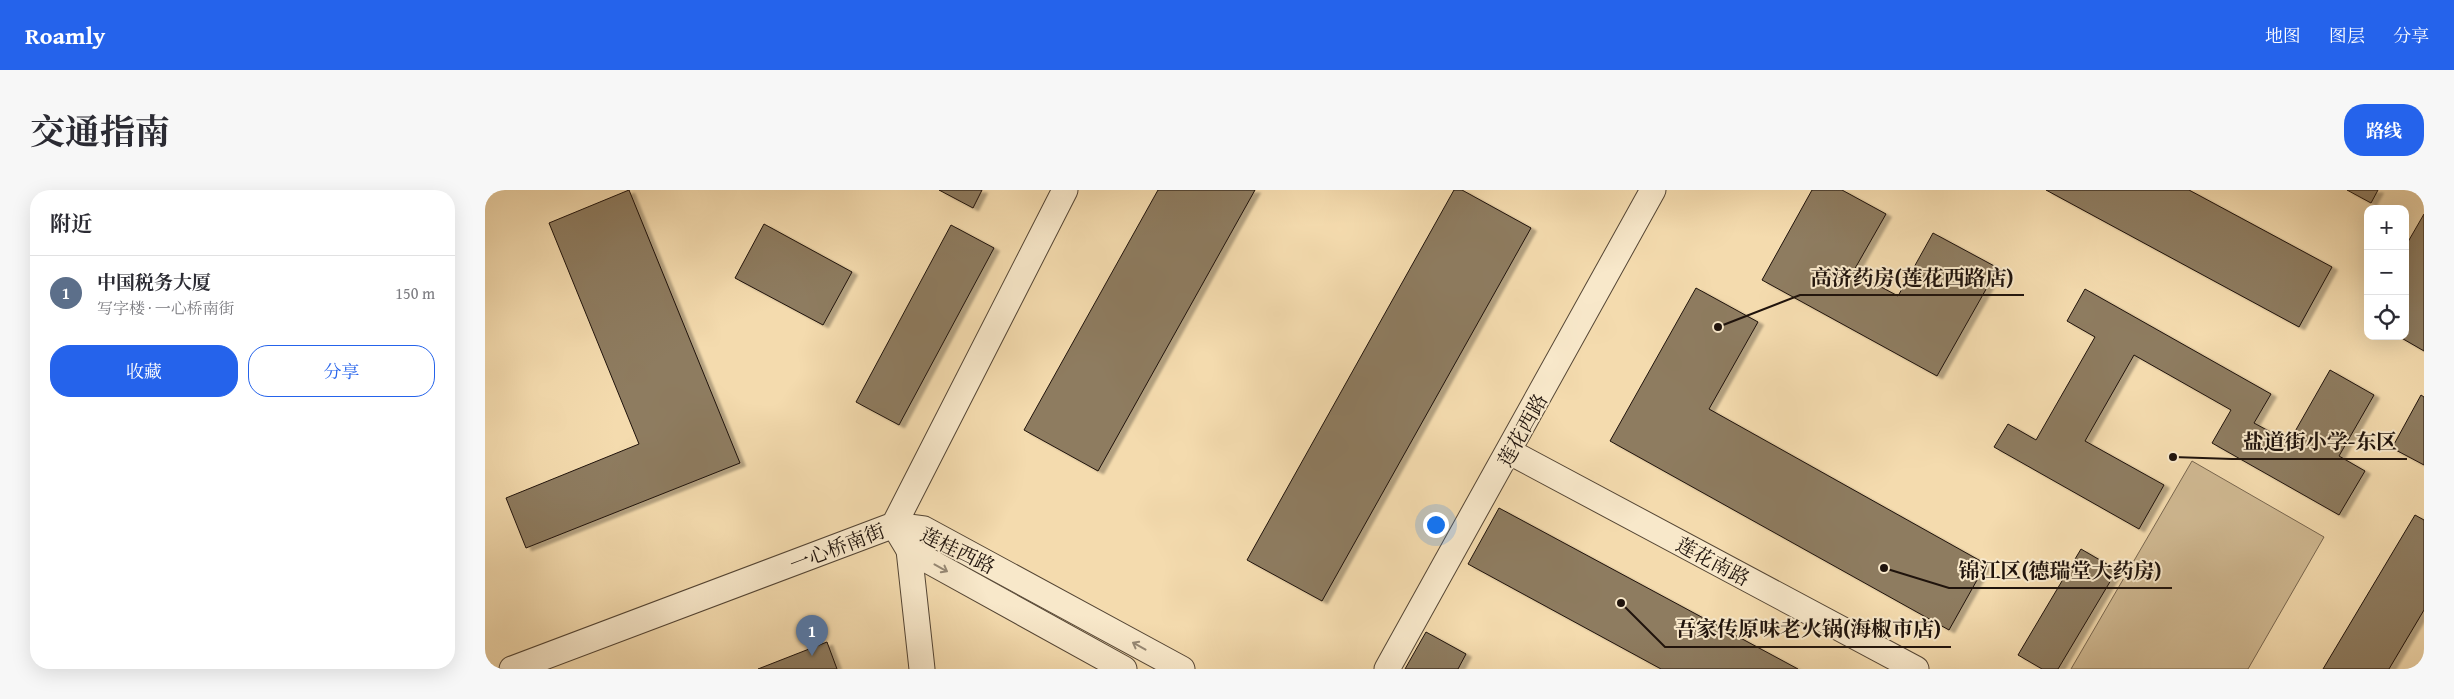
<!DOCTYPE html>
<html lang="zh">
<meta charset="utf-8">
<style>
:root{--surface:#fff;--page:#f7f7f7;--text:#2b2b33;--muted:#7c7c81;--line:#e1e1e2;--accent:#2563eb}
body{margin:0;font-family:"Gentium Book Plus","Noto Serif SC",serif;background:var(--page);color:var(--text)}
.controls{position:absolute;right:15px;top:15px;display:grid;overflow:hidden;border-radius:10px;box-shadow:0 5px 20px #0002}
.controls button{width:45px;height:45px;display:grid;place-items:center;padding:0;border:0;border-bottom:1px solid var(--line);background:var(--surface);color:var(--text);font:25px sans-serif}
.you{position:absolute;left:950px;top:334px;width:18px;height:18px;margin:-12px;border:4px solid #fff;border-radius:50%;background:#1a73e8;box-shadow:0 0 0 8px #1a73e833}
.badge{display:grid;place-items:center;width:32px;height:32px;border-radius:50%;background:var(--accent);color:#fff;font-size:16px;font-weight:700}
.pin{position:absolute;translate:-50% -41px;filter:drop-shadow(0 1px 2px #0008)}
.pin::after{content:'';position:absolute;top:26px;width:18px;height:15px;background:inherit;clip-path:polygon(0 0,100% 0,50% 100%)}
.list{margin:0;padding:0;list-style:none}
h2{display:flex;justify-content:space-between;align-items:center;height:65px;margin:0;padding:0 20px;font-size:21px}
h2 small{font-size:16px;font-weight:400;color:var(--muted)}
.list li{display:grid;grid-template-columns:32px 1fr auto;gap:15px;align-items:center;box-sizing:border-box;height:75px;padding:0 20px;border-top:1px solid var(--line)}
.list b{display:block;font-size:19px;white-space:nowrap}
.list p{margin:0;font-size:16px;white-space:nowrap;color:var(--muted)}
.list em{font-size:16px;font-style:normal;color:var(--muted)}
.actions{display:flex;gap:10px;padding:15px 20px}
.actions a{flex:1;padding:11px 0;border:1px solid var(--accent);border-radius:20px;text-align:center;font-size:18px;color:var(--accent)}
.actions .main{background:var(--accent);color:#fff}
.icon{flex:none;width:28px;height:28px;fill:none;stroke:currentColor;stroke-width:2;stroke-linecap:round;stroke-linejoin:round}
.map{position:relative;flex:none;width:1939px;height:479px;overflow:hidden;border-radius:20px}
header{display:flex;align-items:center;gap:30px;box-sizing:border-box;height:70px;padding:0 25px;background:var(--accent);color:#fff}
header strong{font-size:24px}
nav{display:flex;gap:28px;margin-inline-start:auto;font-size:18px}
.intro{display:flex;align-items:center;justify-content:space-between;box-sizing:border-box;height:120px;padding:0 30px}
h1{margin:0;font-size:35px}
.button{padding:12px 22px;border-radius:20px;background:var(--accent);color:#fff;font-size:18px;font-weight:700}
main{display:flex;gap:30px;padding:0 30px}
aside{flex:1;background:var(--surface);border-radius:20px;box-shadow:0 5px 20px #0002}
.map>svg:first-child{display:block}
.green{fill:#d0b992;stroke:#78664f}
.building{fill:#8e7b60;stroke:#1f130c;filter:url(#shadow)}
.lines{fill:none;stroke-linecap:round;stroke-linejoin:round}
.minor-casing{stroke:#544534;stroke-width:27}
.minor{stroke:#f8e8ca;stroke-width:25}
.oneway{stroke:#968874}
.labels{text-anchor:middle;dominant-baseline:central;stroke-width:4;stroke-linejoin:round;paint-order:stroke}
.street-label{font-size:20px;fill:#1f130c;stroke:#f8e8ca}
.leader{fill:none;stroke:#1f130c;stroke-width:2}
.callout-dot{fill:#1f130c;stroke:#f8e8ca;stroke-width:2}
.callout-label{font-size:21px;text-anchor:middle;font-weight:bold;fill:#1f130c;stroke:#f8e8ca;stroke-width:4;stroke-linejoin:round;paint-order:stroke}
</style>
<header>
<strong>Roamly</strong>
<nav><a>地图</a><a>图层</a><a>分享</a></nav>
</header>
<div class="intro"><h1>交通指南</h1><a class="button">路线</a></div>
<main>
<aside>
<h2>附近<small></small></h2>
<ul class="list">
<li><span class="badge" style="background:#5c6f8a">1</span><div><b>中国税务大厦</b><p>写字楼 · 一心桥南街</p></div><em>150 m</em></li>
</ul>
<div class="actions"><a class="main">收藏</a><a>分享</a></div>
</aside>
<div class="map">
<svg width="1939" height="479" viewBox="0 0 1939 479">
<defs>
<filter id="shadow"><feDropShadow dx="5.5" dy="3" stdDeviation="1" flood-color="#0004"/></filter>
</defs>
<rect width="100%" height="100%" fill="#f4dbae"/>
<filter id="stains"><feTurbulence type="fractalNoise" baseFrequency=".004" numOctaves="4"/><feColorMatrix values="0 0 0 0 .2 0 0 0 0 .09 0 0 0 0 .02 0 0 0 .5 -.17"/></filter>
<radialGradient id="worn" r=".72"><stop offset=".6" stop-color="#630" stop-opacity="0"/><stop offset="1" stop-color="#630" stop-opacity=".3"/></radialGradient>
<path class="green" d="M1707,271L1839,347L1763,479H1586Z"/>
<g class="building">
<path d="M144,0L255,273L41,358L21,308L154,254L64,33Z"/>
<path d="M454,0H497L488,18Z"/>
<path d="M673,0H770L613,281L539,240Z"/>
<path d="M969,0H977L1046,38L837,411L762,370Z"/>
<path d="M1327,0H1357L1401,24L1368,82L1413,106L1448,43L1513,78L1452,186L1277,90Z"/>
<path d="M1561,0H1704L1847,77L1814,137Z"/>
<path d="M1862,0H1893L1886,13Z"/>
<path d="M1939,24V161L1913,146H1920V57Z"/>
<path d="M279,34L367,82L338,135L250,88Z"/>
<path d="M466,35L509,58L414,235L371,212Z"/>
<path d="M1211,98L1273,132L1224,219L1501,374L1464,440L1125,251Z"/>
<path d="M1600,99L1786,204L1769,233L1804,252L1845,180L1889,205L1854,266L1880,281L1854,325L1727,253L1746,220L1649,165L1600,251L1679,295L1654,339L1509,257L1523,234L1551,250L1610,147L1582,131Z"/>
<path d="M1936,205L1939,207V275L1907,258Z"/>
<path d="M1014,318L1313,479H1176L983,374Z"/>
<path d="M1930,325L1939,330V420L1904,479H1838Z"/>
<path d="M1596,359L1632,380L1573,479H1557L1533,465Z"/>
<path d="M941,442L981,464L973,479H920Z"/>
<path d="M342,452L352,479H273Z"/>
</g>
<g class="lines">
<g class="minor-casing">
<g id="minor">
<path d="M1025,262L1431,479"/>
<path d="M409,335L439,339L697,479"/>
<path d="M409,335L424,360L639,479"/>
<path d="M424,360L437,479"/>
<path d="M27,479L409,335L580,0"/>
<path d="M902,479L1168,0"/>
</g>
</g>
<use href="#minor" class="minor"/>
</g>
<defs><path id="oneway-shaft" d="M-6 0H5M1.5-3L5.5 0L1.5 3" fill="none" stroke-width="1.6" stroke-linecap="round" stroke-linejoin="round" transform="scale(1.25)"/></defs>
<g class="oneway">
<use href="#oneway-shaft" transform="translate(456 378) rotate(29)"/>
<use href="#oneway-shaft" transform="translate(654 456) rotate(-151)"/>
</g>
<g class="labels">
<g class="street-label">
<text transform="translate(1037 240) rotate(-61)">莲花西路</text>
<text transform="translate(352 357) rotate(-21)">一心桥南街</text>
<text transform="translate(473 360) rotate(26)">莲桂西路</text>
<text transform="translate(1228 371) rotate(28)">莲花南路</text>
</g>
</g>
<path class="leader" d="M1233 137L1315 105H1539M1688 267L1747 269H1922M1399 378L1464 398H1687M1136 413L1180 457H1466"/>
<g class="callout-dot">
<circle cx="1233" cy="137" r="5"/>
<circle cx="1688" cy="267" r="5"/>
<circle cx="1399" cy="378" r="5"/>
<circle cx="1136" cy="413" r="5"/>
</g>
<g class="callout-label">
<text x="1427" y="95">高济药房(莲花西路店)</text>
<text x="1835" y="259">盐道街小学-东区</text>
<text x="1575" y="388">锦江区(德瑞堂大药房)</text>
<text x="1323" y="446">吾家传原味老火锅(海椒市店)</text>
</g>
<rect width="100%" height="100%" filter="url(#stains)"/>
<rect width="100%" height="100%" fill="url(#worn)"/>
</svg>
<div class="controls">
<button>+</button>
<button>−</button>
<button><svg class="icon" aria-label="locate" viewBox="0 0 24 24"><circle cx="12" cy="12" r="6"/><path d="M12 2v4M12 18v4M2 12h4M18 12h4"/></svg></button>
</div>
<div class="you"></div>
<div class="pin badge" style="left:327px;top:466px;background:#5c6f8a">1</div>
</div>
</main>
